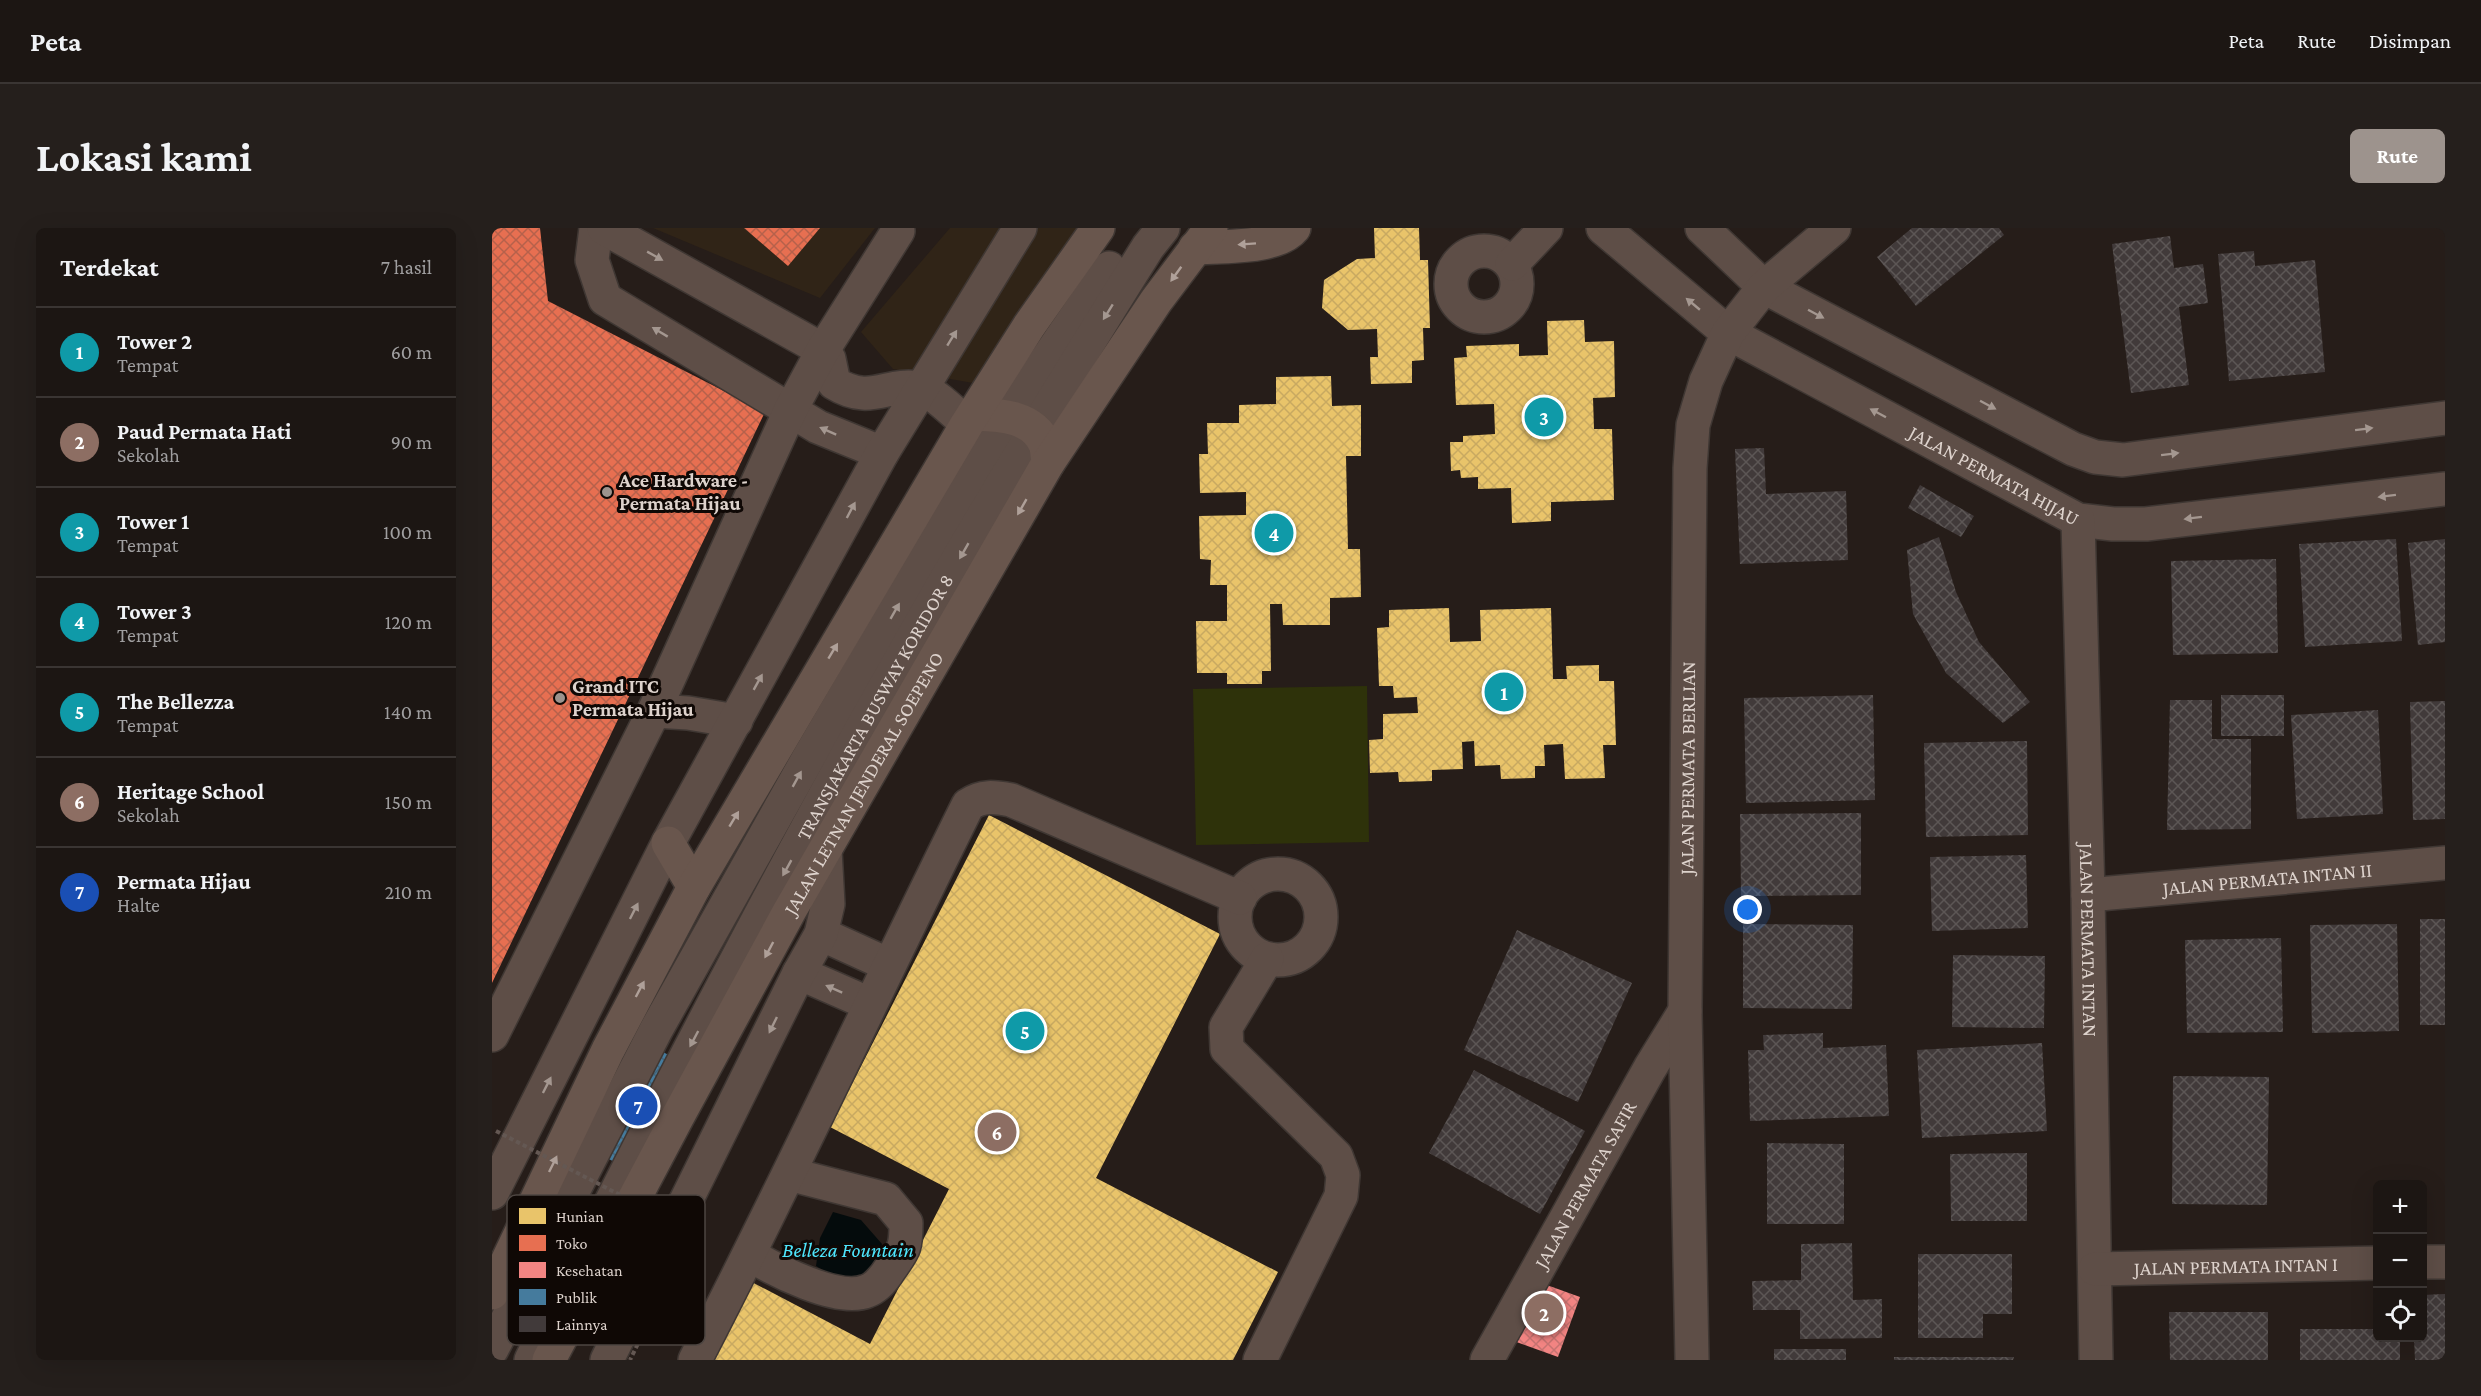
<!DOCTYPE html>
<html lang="id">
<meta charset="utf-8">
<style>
:root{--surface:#1c1613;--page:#251f1c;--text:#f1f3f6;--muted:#a09fa0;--line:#3a3533;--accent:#9d938d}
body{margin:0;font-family:"Crimson Pro",serif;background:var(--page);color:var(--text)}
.controls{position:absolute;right:18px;bottom:18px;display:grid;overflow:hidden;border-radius:9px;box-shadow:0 6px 24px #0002}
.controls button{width:54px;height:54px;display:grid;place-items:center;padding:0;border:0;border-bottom:2px solid var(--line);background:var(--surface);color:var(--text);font:30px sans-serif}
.you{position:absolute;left:1256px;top:682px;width:21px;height:21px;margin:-15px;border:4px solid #fff;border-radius:50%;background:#1a73e8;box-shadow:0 0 0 9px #1a73e833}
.badge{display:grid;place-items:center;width:39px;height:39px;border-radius:50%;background:var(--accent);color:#fff;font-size:20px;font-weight:700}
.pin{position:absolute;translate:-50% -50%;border:3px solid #fff;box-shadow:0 2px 6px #0006}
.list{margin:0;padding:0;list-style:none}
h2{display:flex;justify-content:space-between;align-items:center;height:78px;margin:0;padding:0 24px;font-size:26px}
h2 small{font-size:20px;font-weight:400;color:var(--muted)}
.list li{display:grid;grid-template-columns:39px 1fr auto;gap:18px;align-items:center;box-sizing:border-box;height:90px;padding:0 24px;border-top:2px solid var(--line)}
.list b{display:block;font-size:22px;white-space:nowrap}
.list p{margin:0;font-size:20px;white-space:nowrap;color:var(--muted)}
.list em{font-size:20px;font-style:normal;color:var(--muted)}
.icon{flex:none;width:33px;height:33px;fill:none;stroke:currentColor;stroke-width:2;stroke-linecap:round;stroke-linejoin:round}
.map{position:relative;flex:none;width:1953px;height:1132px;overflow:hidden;border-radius:9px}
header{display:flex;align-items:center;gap:36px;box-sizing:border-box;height:84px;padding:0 30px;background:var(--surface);border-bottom:2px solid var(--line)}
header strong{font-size:28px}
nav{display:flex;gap:33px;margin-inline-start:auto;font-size:21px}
.intro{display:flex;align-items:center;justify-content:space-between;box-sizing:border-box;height:144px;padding:0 36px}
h1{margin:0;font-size:42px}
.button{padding:15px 27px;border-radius:9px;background:var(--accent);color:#fff;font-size:21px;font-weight:700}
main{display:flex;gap:36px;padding:0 36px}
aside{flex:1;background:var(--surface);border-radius:9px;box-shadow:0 6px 24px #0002}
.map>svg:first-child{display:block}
.commercial{fill:#302417}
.green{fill:#2e320a}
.water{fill:#040b0c}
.homes{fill:url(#homes-cross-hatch)}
.shops{fill:url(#shops-cross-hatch)}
.health{fill:url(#health-cross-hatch)}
.public{fill:url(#public-cross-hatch)}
.building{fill:url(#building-cross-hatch)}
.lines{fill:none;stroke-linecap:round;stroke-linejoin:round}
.minor-casing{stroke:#3f3733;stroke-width:36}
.major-casing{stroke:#3f3733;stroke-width:36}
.minor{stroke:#5e4e47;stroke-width:33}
.major{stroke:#69564d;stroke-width:33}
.path-bridge{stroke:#645853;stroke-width:4;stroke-dasharray:4.5 3;stroke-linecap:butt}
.oneway{fill:#afa099}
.oneway2{fill:#a49790}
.poi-dot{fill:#9d938d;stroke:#0f0805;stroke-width:2}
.labels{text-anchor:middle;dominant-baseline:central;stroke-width:6;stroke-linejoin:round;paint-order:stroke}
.street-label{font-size:20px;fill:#ddd2cc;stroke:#0f0805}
.poi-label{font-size:20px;font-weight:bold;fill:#ddd2cc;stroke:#0f0805;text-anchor:start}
.water-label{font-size:21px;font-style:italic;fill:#4ee5fc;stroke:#0f0805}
.key{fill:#0f0805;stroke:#4d4541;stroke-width:1.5}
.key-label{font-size:16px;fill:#ddd2cc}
</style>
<header>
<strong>Peta</strong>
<nav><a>Peta</a><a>Rute</a><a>Disimpan</a></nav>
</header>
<div class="intro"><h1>Lokasi kami</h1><a class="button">Rute</a></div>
<main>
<aside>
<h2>Terdekat<small>7 hasil</small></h2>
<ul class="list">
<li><span class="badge" style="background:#0f9aa8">1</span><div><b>Tower 2</b><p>Tempat</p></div><em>60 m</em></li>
<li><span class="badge" style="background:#8d6e63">2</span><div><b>Paud Permata Hati</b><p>Sekolah</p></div><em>90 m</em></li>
<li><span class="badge" style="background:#0f9aa8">3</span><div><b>Tower 1</b><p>Tempat</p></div><em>100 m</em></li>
<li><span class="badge" style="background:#0f9aa8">4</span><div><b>Tower 3</b><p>Tempat</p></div><em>120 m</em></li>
<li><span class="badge" style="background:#0f9aa8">5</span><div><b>The Bellezza</b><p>Tempat</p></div><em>140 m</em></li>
<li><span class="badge" style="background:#8d6e63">6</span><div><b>Heritage School</b><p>Sekolah</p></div><em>150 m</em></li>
<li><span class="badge" style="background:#1a4fb4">7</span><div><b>Permata Hijau</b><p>Halte</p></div><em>210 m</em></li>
</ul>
</aside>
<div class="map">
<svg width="1953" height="1132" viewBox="0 0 1953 1132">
<defs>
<pattern id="homes-cross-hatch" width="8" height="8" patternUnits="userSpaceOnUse" patternTransform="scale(1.5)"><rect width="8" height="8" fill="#e9c46a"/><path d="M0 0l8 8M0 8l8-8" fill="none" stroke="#c8a961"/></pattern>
<pattern id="shops-cross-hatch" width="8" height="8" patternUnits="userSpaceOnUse" patternTransform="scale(1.5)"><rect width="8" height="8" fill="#e76f51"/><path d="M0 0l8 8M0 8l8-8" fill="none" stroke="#b6614b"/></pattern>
<pattern id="health-cross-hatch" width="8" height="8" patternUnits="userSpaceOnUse" patternTransform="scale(1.5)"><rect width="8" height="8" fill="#f28482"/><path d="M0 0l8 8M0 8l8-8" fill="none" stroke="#c67371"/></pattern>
<pattern id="public-cross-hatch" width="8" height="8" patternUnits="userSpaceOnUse" patternTransform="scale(1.5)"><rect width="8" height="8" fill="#457b9d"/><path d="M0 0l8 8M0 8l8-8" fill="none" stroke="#446377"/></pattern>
<pattern id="building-cross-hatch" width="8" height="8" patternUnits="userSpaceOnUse" patternTransform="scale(1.5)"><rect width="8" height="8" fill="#413a3a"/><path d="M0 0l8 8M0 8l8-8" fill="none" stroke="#5c5655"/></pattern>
</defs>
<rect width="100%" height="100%" fill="#261d19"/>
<g class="commercial">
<path d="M161,0H383L328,70Z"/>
<path d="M458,0H592L487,156L401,141L369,104Z"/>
</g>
<path class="green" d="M875,458L877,614L704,617L701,461Z"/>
<path class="water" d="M341,984L369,992L390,1016L380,1048L354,1055L324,1038L328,1010Z"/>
<g class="homes">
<path d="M882,0H927L928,32H936L938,100H931L932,132L920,133V155L879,156L878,129H886L885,101L856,102L830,80L832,52L865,31L883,30Z"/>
<path d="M1092,92L1093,114L1122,113L1123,169L1101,170L1102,201H1120L1122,272L1059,274V293L1020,295L1019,260L986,261V249L969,250L968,242L959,243L958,214H971V208L1003,206L1002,176L964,177L962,130L975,129L974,118L1027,116V128L1056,127L1055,93Z"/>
<path d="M839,148L840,178L869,177V228H854L856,321H868L869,369L838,370V397H791L790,376H778L779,443H770V456H735V445H705L704,393H735V357H718L719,332L708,331L707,288L754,287V264L708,265L707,226H716L715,195H747V177L784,176V149Z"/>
<path d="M957,380L958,414L989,413L988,382L1059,380L1061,451H1075L1074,438L1107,437V453H1122L1124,517H1111L1113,550L1073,551L1071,516L1052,517L1053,538H1043V550L1009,551L1008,537L983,538L982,513L970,514L971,541L940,542V553L907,554L906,544L878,545L877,512L891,511V486L926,485L925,469L902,470L901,458H887L885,400L897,399V382Z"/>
<path d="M497,587L728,706L604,950L786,1044L741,1132H215L256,1052L378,1116L457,961L338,899Z"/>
</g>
<g class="shops">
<path d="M0,0H48L56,73L273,184L0,755Z"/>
<path d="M252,0H328L296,38Z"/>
</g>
<path class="health" d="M1041,1052L1088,1069L1066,1129L1019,1112Z"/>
<path class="public" d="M164,820L180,829L125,935L108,927Z"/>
<g class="building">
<path d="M1420,0H1507L1512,7L1424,78L1385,29Z"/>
<path d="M1678,8L1682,40L1711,36L1716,75L1687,79L1697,157L1639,165L1620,16Z"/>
<path d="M1762,23L1763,38L1823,32L1833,144L1737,153L1726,26Z"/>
<path d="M1272,220L1274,266L1354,263L1356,332L1248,336L1243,221Z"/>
<path d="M1428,257L1482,288L1469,309L1416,280Z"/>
<path d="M1447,309L1464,364L1487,414L1538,474L1511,495L1454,445L1421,386L1415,322Z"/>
<path d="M1904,311L1910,413L1813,419L1807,316Z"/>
<path d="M1953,311V414L1926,417L1916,315Z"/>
<path d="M1784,331L1786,425L1681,427L1679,333Z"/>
<path d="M1381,467L1383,572L1254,575L1252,470Z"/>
<rect x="1729" y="467" width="63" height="41"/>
<path d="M1678,472H1720V511H1759V601L1675,602Z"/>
<path d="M1953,473V591L1921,592L1918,474Z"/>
<path d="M1886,482L1891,586L1805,591L1799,487Z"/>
<path d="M1535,513L1536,607L1434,609L1432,515Z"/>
<path d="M1369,585V667L1249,668L1248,586Z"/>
<path d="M1534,627L1536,700L1440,703L1438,629Z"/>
<rect x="1928" y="691" width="25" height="106"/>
<path d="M1251,696L1361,697L1360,781L1251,780Z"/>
<path d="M1905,696L1907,803L1820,805L1818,697Z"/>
<path d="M1025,702L1140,755L1086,874L972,822Z"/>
<path d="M1789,710L1791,804L1695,805L1693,712Z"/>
<path d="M1461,727L1553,728L1552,800L1460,799Z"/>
<path d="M1331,805V820L1394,817L1397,888L1258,893L1256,822H1272L1271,807Z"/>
<path d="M1550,815L1555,903L1430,910L1425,822Z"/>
<path d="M982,842L1093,903L1048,986L937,925Z"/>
<path d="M1681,848L1777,849L1775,977L1680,976Z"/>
<path d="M1275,915L1352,916V996H1275Z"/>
<path d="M1535,925V993H1459L1458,926Z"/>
<path d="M1360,1015L1361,1072L1390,1071V1110L1308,1111V1082H1261L1260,1053L1309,1052V1016Z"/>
<path d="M1426,1026H1520V1086H1491V1110H1426Z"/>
<path d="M1953,1066V1132H1923L1922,1110H1930V1067Z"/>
<path d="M1677,1084H1776V1132H1678Z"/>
<path d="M1808,1101H1886V1110H1908V1132H1808Z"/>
<rect x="1282" y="1121" width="72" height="11"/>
<path d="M1402,1129H1522L1521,1132H1402Z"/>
</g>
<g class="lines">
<g class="minor-casing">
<g id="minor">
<path d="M104,0L100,32L113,71L326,199L390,225"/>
<path d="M112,0L331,122L337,131L342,155C379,178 395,154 427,160C439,162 465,187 475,196"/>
<path id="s1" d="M1111,0L1236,105L1586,292L1621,296H1654L1953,261"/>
<path d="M1210,0L1272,59L1581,221L1603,229L1631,232L1953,190"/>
<circle cx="992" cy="56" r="33"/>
<path d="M1020,36L1054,0"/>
<path id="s2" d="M1586,292L1596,667L1604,1132"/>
<path d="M162,483L196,485L244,493"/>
<circle cx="786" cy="689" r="43"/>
<path id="s3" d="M1596,667L1953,635"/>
<path d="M329,706L397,737"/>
<path d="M307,745L378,776"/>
<path d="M0,807L162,483L299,181L331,122L406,3"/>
<path d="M0,965L176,615L390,225L528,0"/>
<path d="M258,1027C283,1042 346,1075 375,1063C384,1060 393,1049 398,1041C412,1021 414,1020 414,995L394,971L297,946"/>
<path d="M1930,1034H1953"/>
<path id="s4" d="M1603,1041L1886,1035"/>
<path d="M0,1121L164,802L317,529L516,188L617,40"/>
<path id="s5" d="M39,1132C157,898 277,664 406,436C485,294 570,157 656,19L671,0"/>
<path d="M115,1132L307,745L329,706L336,676L333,622"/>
<path d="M203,1132C298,949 384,762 476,577C490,567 503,569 519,572L748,670"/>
<path d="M768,1132L849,968L851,947L844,928L735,821L734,799L775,731"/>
<path id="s6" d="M995,1132L1158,840L1193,783"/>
<path id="s7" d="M1200,1132L1193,783L1198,240L1201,197L1214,153L1236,105L1272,59L1342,0"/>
</g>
</g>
<g class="major-casing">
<g id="major">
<path d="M703,20C729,18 785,21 802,0"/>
<path d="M483,186C508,187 541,188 553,216C555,221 555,229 556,235"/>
<path d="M176,615L202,659"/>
<path d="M0,1065L116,822L202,659L475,196L537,98L606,0"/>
<path id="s8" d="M57,1132L185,890L297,684L556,235L664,73L719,0"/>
</g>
</g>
<use href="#minor" class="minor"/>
<use href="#major" class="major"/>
<path class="path-bridge" d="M4,903L200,1004L138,1132"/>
</g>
<defs><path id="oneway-solid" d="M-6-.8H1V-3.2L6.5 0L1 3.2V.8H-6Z" transform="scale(1.5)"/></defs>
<g class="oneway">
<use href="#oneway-solid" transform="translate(755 16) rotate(176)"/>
<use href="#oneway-solid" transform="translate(684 46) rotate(126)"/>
<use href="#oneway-solid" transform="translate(530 279) rotate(120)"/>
<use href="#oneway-solid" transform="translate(341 423) rotate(-59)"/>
<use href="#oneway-solid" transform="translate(242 591) rotate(-59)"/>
<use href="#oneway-solid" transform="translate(277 722) rotate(118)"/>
<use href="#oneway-solid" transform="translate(148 761) rotate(-62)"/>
<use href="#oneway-solid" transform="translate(61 936) rotate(-64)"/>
</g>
<g class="oneway2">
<use href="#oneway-solid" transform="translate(163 28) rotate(29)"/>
<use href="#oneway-solid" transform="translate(1201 76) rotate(-140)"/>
<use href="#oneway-solid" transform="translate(616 84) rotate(122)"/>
<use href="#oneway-solid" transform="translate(1324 86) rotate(28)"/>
<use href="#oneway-solid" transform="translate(168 104) rotate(-149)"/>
<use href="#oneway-solid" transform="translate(460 110) rotate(-58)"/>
<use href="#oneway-solid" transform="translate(1496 177) rotate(28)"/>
<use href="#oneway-solid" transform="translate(1386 185) rotate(-152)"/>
<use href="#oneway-solid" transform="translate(1872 201) rotate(-7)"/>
<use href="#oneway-solid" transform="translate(336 203) rotate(-156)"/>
<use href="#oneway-solid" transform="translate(1678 226) rotate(-7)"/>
<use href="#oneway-solid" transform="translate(1895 268) rotate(173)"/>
<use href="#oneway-solid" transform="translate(359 282) rotate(-62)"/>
<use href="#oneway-solid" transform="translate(1701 290) rotate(173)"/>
<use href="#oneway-solid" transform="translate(472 323) rotate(120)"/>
<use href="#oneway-solid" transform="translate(403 383) rotate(-60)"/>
<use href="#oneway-solid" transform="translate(266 454) rotate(-61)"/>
<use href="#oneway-solid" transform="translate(305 551) rotate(-61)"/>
<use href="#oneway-solid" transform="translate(295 640) rotate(119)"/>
<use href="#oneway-solid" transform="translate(142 683) rotate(-63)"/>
<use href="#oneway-solid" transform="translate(342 761) rotate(-156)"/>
<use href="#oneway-solid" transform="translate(281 797) rotate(116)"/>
<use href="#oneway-solid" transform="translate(202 811) rotate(118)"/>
<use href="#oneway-solid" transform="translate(55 857) rotate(-63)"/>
</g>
<g class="poi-dot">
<circle cx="115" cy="264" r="6"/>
<circle cx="68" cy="470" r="6"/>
</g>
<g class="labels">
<g class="street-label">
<text stroke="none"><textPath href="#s1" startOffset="465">JALAN PERMATA HIJAU</textPath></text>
<text stroke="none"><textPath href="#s5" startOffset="738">TRANSJAKARTA BUSWAY KORIDOR 8</textPath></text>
<text stroke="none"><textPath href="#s7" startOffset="592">JALAN PERMATA BERLIAN</textPath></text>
<text stroke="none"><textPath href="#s8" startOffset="657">JALAN LETNAN JENDERAL SOEPENO</textPath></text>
<text stroke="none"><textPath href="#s3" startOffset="180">JALAN PERMATA INTAN II</textPath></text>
<text stroke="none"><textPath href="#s2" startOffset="420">JALAN PERMATA INTAN</textPath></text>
<text stroke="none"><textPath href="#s6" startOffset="201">JALAN PERMATA SAFIR</textPath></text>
<text stroke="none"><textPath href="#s4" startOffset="141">JALAN PERMATA INTAN I</textPath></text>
</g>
<g class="poi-label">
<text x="127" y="252">Ace Hardware -<tspan x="127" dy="23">Permata Hijau</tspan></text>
<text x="80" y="458">Grand ITC<tspan x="80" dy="23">Permata Hijau</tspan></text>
</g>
<g class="water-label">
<text x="356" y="1022">Belleza Fountain</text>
</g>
</g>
<rect x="15" y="967" width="198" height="150" rx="9" class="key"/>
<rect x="27" y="980" width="27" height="16" fill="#e9c46a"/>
<rect x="27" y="1007" width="27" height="16" fill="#e76f51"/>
<rect x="27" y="1034" width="27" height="16" fill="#f28482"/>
<rect x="27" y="1061" width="27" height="16" fill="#457b9d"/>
<rect x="27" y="1088" width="27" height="16" fill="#413a3a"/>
<g class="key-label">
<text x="64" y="994">Hunian</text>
<text x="64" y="1021">Toko</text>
<text x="64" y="1048">Kesehatan</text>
<text x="64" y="1075">Publik</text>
<text x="64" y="1102">Lainnya</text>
</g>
</svg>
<div class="controls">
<button>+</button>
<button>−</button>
<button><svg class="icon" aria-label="locate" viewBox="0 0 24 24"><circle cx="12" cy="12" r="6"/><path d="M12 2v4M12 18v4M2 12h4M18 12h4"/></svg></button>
</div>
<div class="you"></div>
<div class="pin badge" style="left:1012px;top:464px;background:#0f9aa8">1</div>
<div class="pin badge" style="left:1052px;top:1085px;background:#8d6e63">2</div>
<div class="pin badge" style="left:1052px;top:189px;background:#0f9aa8">3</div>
<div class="pin badge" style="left:782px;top:305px;background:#0f9aa8">4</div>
<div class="pin badge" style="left:533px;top:803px;background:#0f9aa8">5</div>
<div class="pin badge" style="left:505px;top:904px;background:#8d6e63">6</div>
<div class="pin badge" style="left:146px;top:878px;background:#1a4fb4">7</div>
</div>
</main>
